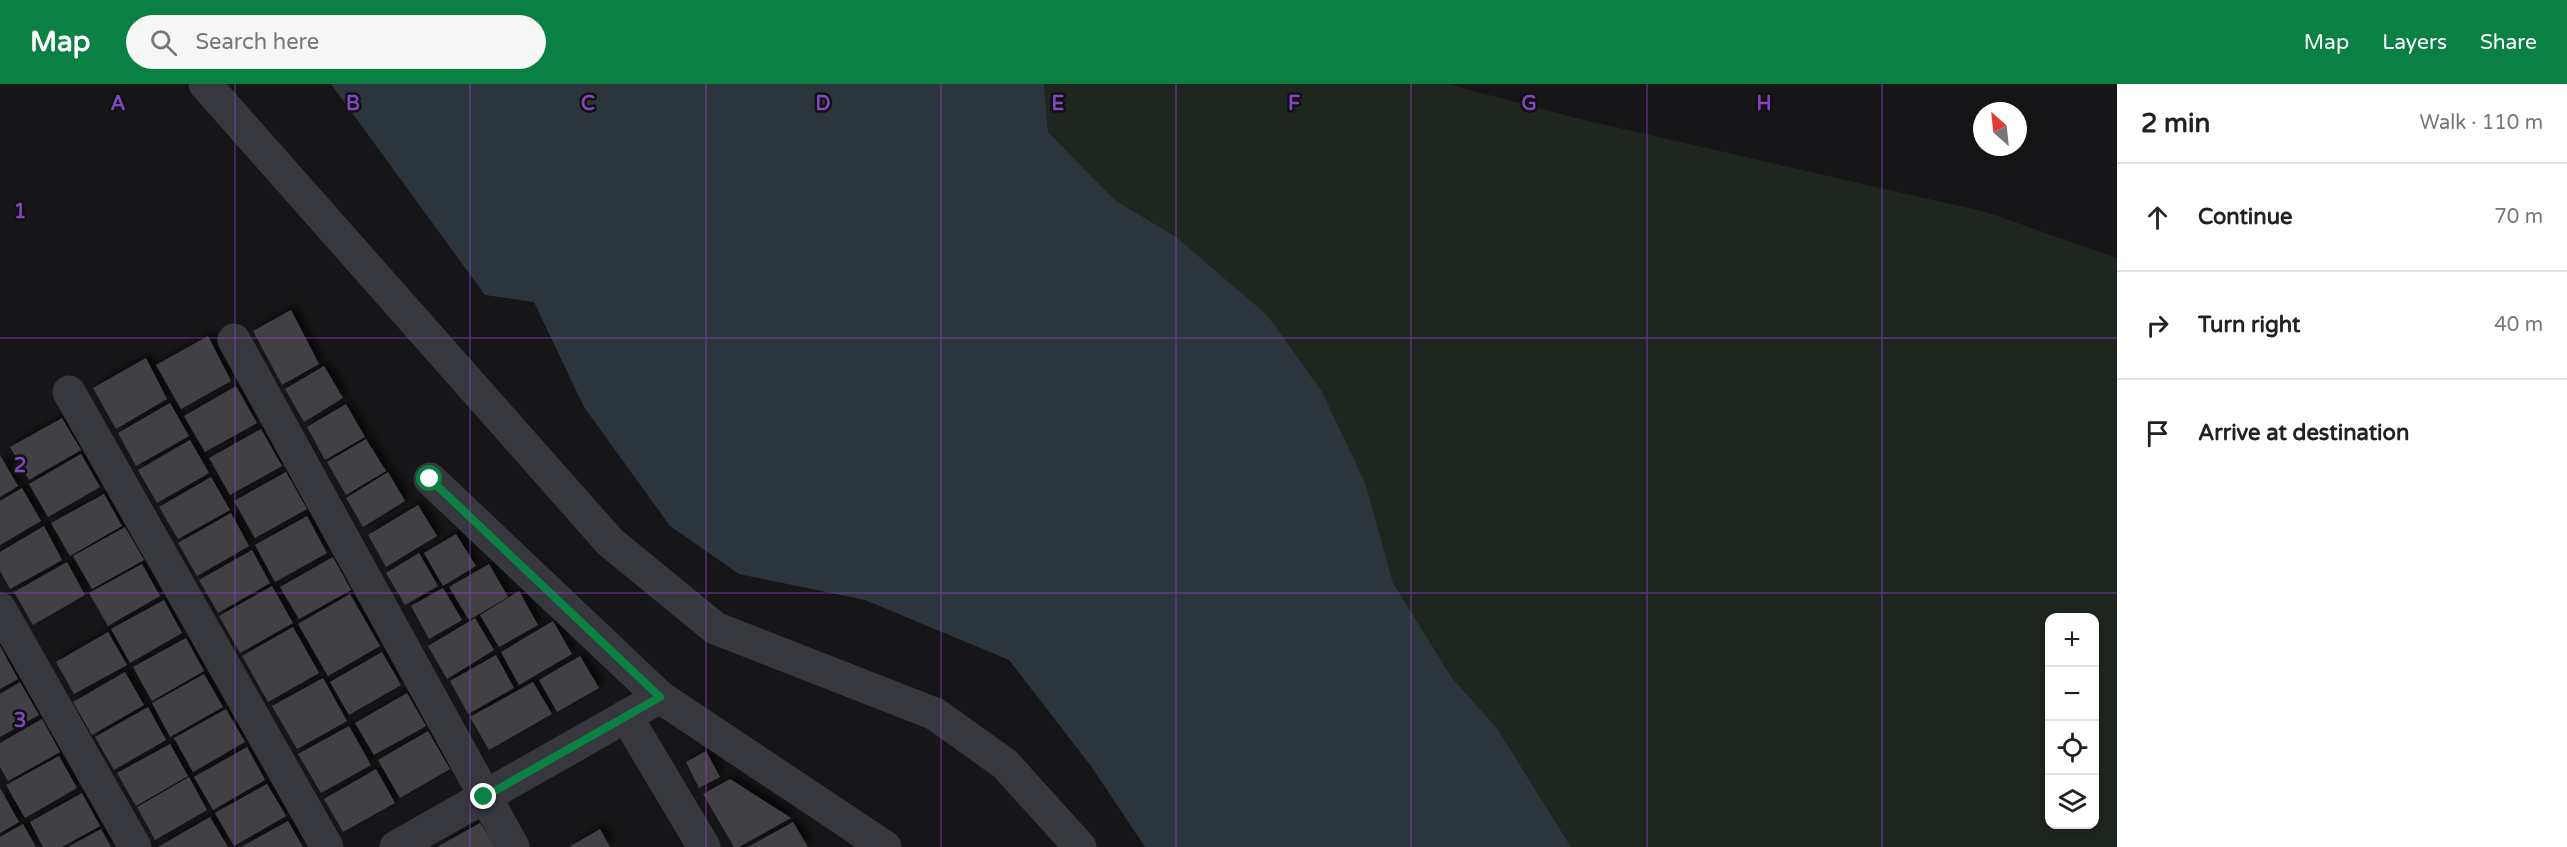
<!DOCTYPE html>
<meta charset="utf-8">
<style>
:root{--surface:#fff;--page:#f6f6f6;--text:#222;--muted:#767676;--line:#e0e0e0;--accent:#0b8043}
body{margin:0;font-family:"Varela Round",sans-serif;background:var(--page);color:var(--text)}
.controls{position:absolute;right:18px;bottom:18px;display:grid;overflow:hidden;border-radius:12px;box-shadow:0 3px 15px #0003}
.controls button{width:54px;height:54px;display:grid;place-items:center;padding:0;border:0;border-bottom:2px solid var(--line);background:var(--surface);color:var(--text);font:30px sans-serif}
.compass{position:absolute;left:1973px;top:18px;width:54px;height:54px;border-radius:50%;background:var(--surface);box-shadow:0 3px 15px #0003;rotate:333deg}
.stop{position:absolute;width:18px;height:18px;margin:-14px;border:4px solid #0b8043;border-radius:50%;background:#fff}
.stop.end{background:#0b8043;border-color:#fff;box-shadow:0 2px 6px #0008}
.list{margin:0;padding:0;list-style:none}
h2{display:flex;justify-content:space-between;align-items:center;height:78px;margin:0;padding:0 24px;font-size:26px}
h2 small{font-size:20px;font-weight:400;color:var(--muted)}
.list li{display:grid;grid-template-columns:39px 1fr auto;gap:18px;align-items:center;box-sizing:border-box;height:108px;padding:0 24px;border-top:2px solid var(--line)}
.list b{display:block;font-size:22px;white-space:nowrap}
.list em{font-size:20px;font-style:normal;color:var(--muted)}
.icon{flex:none;width:33px;height:33px;fill:none;stroke:currentColor;stroke-width:2;stroke-linecap:round;stroke-linejoin:round}
.map{position:relative;flex:none;width:2117px;height:763px;overflow:hidden}
header{display:flex;align-items:center;gap:36px;box-sizing:border-box;height:84px;padding:0 30px;background:var(--accent);color:#fff}
header strong{font-size:28px}
nav{display:flex;gap:33px;margin-inline-start:auto;font-size:21px}
.search{width:420px;height:54px;background:var(--page);display:flex;align-items:center;gap:15px;box-sizing:border-box;padding:0 21px;border-radius:33px;color:var(--muted);font-size:22px}
main{display:flex}
aside{flex:1;background:var(--surface)}
.map>svg:first-child{display:block}
.green{fill:#1e261f;fill-rule:evenodd}
.water{fill:#2c353c}
.building{fill:#404145;filter:url(#shadow)}
.lines{fill:none;stroke-linecap:round;stroke-linejoin:round}
.minor{stroke:#37383d;stroke-width:33}
.route{stroke:#0b8043;stroke-width:8}
.grid{fill:none;stroke:#8446be;stroke-width:1.5;stroke-opacity:0.55}
.grid-label{font-size:20px;text-anchor:middle;font-weight:bold;fill:#8446be;stroke:#111113;stroke-width:5;stroke-linejoin:round;paint-order:stroke}
</style>
<header>
<strong>Map</strong>
<div class="search"><svg class="icon" aria-label="search" viewBox="0 0 24 24"><circle cx="10" cy="10" r="6"/><path d="M15 15l6 6"/></svg>Search here</div>
<nav><a>Map</a><a>Layers</a><a>Share</a></nav>
</header>
<main>
<div class="map">
<svg width="2117" height="763" viewBox="0 0 2117 763">
<defs>
<filter id="shadow"><feDropShadow dx="5.5" dy="-5.5" stdDeviation="3" flood-color="#0009"/></filter>
</defs>
<rect width="100%" height="100%" fill="#161618"/>
<path class="green" d="M1044,0H1447L1584,36L1986,128L2117,174V763H1571L1497,644L1452,594L1393,499L1366,401L1176,153L1115,116L1048,48ZM2050,534H2094V740H2050Z"/>
<path class="water" d="M331,0H1044L1048,48L1115,116L1176,153L1267,231L1322,308L1366,401L1393,499L1452,594L1497,644L1571,763H1145L1091,682L1009,576L865,516L739,490L670,442L584,323L534,218L485,211Z"/>
<g class="building">
<path d="M291,226L319,280L282,301L253,247Z"/>
<path d="M208,252L231,297L181,325L156,281Z"/>
<path d="M146,274L167,315L116,345L93,304Z"/>
<path d="M324,282L343,314L304,338L285,305Z"/>
<path d="M236,302L257,339L205,368L184,332Z"/>
<path d="M170,319L189,352L136,382L118,349Z"/>
<path d="M346,320L365,353L325,376L307,343Z"/>
<path d="M62,334L81,366L29,396L10,363Z"/>
<path d="M261,345L282,382L230,411L209,374Z"/>
<path d="M366,355L386,387L346,411L327,378Z"/>
<path d="M190,356L209,389L157,419L138,386Z"/>
<path d="M81,370L100,403L48,433L29,400Z"/>
<path d="M0,371L18,402L0,413Z"/>
<path d="M286,388L307,425L255,454L234,417Z"/>
<path d="M388,388L405,417L363,443L346,414Z"/>
<path d="M211,393L230,426L178,455L159,423Z"/>
<path d="M22,404L41,437L0,461V417Z"/>
<path d="M104,410L122,442L70,472L51,439Z"/>
<path d="M418,421L437,452L386,483L368,451Z"/>
<path d="M231,429L249,462L197,492L178,459Z"/>
<path d="M307,432L327,469L275,498L255,461Z"/>
<path d="M44,442L62,476L10,505L0,487V468Z"/>
<path d="M125,443L144,476L92,505L73,472Z"/>
<path d="M456,450L476,482L443,502L424,469Z"/>
<path d="M252,466L270,499L218,529L199,496Z"/>
<path d="M419,469L438,502L405,521L386,489Z"/>
<path d="M333,473L351,506L299,535L280,503Z"/>
<path d="M67,478L85,511L33,541L14,508Z"/>
<path d="M142,480L160,512L108,542L89,509Z"/>
<path d="M489,480L508,513L469,536L449,503Z"/>
<path d="M272,502L293,539L240,569L219,532Z"/>
<path d="M443,504L462,536L429,555L411,522Z"/>
<path d="M519,507L538,541L499,563L480,531Z"/>
<path d="M350,510L380,562L328,592L298,540Z"/>
<path d="M164,516L182,549L130,579L111,545Z"/>
<path d="M475,534L494,566L447,595L428,562Z"/>
<path d="M553,537L572,570L519,601L501,568Z"/>
<path d="M293,543L319,589L268,618L242,572Z"/>
<path d="M108,548L127,581L74,610L56,578Z"/>
<path d="M186,554L204,587L152,617L133,583Z"/>
<path d="M0,562L18,595L0,605Z"/>
<path d="M382,568L401,601L349,631L330,598Z"/>
<path d="M496,571L514,604L468,630L450,597Z"/>
<path d="M580,572L599,604L557,628L539,596Z"/>
<path d="M125,588L144,621L92,651L73,618Z"/>
<path d="M204,590L223,623L170,653L152,619Z"/>
<path d="M323,594L347,637L297,665L272,622Z"/>
<path d="M20,598L39,631L0,653V610Z"/>
<path d="M533,598L552,630L489,666L470,633Z"/>
<path d="M407,609L426,642L374,671L355,639Z"/>
<path d="M148,623L166,656L114,686L95,653Z"/>
<path d="M226,625L245,658L193,688L174,654Z"/>
<path d="M42,635L60,668L8,697L0,683V659Z"/>
<path d="M349,642L371,681L321,709L298,670Z"/>
<path d="M428,647L450,685L400,714L378,676Z"/>
<path d="M170,660L188,692L136,722L117,689Z"/>
<path d="M247,663L265,696L213,726L194,693Z"/>
<path d="M706,667L720,693L699,704L686,678Z"/>
<path d="M59,672L77,704L25,734L6,701Z"/>
<path d="M376,685L395,719L343,748L324,715Z"/>
<path d="M189,693L207,726L155,756L137,723Z"/>
<path d="M730,695L791,734L739,763H734L703,710Z"/>
<path d="M267,700L286,732L234,762L215,729Z"/>
<path d="M0,704L19,738L0,749Z"/>
<path d="M82,709L100,742L62,763H43L30,738Z"/>
<path d="M210,733L228,763H158Z"/>
<path d="M288,737L303,763H241Z"/>
<path d="M793,738L808,763H748Z"/>
<path d="M480,739L495,763H437Z"/>
<path d="M23,740L36,763H0V753Z"/>
<path d="M101,745L111,763H68Z"/>
<path d="M600,745L610,763H569Z"/>
</g>
<g class="lines">
<g class="minor">
<path d="M205,0L610,458L715,544L935,630L1005,680L1080,763"/>
<path d="M234,256L513,763"/>
<path d="M69,308L327,763"/>
<path d="M430,395L660,613L885,763"/>
<path d="M0,525L135,763"/>
<path d="M626,632L704,763"/>
<path d="M396,763L660,613"/>
</g>
</g>
<g class="lines">
<path class="route" d="M430,395L660,613L484,713"/>
</g>
<path class="grid" d="M235,0V763M470,0V763M706,0V763M941,0V763M1176,0V763M1411,0V763M1647,0V763M1882,0V763M0,254H2117M0,509H2117"/>
<g class="grid-label">
<text x="118" y="26">A</text>
<text x="353" y="26">B</text>
<text x="588" y="26">C</text>
<text x="823" y="26">D</text>
<text x="1058" y="26">E</text>
<text x="1294" y="26">F</text>
<text x="1529" y="26">G</text>
<text x="1764" y="26">H</text>
<text x="20" y="134">1</text>
<text x="20" y="388">2</text>
<text x="20" y="643">3</text>
</g>
</svg>
<div class="controls">
<button>+</button>
<button>−</button>
<button><svg class="icon" aria-label="locate" viewBox="0 0 24 24"><circle cx="12" cy="12" r="6"/><path d="M12 2v4M12 18v4M2 12h4M18 12h4"/></svg></button>
<button><svg class="icon" aria-label="layers" viewBox="0 0 24 24"><path d="M12 4l9 5-9 5-9-5zM3 14l9 5 9-5"/></svg></button>
</div>
<svg class="compass" viewBox="-18 -18 36 36"><path d="M0-13l5 13h-10z" fill="#e53935"/><path d="M0 13l5-13h-10z" fill="#767676"/></svg>
<div class="stop" style="left:430px;top:395px"></div>
<div class="stop end" style="left:484px;top:713px"></div>
</div>
<aside>
<h2>2 min<small>Walk · 110 m</small></h2>
<ul class="list">
<li><svg class="icon" aria-label="ahead" viewBox="0 0 24 24"><path d="M12 20V5M6 11l6-6 6 6"/></svg><div><b>Continue</b></div><em>70 m</em></li>
<li><svg class="icon" aria-label="right" viewBox="0 0 24 24"><path d="M7 20v-9h11M14 6l5 5-5 5"/></svg><div><b>Turn right</b></div><em>40 m</em></li>
<li><svg class="icon" aria-label="arrive" viewBox="0 0 24 24"><path d="M6 21V4h12l-3 4 3 4H6"/></svg><div><b>Arrive at destination</b></div></li>
</ul>
</aside>
</main>
